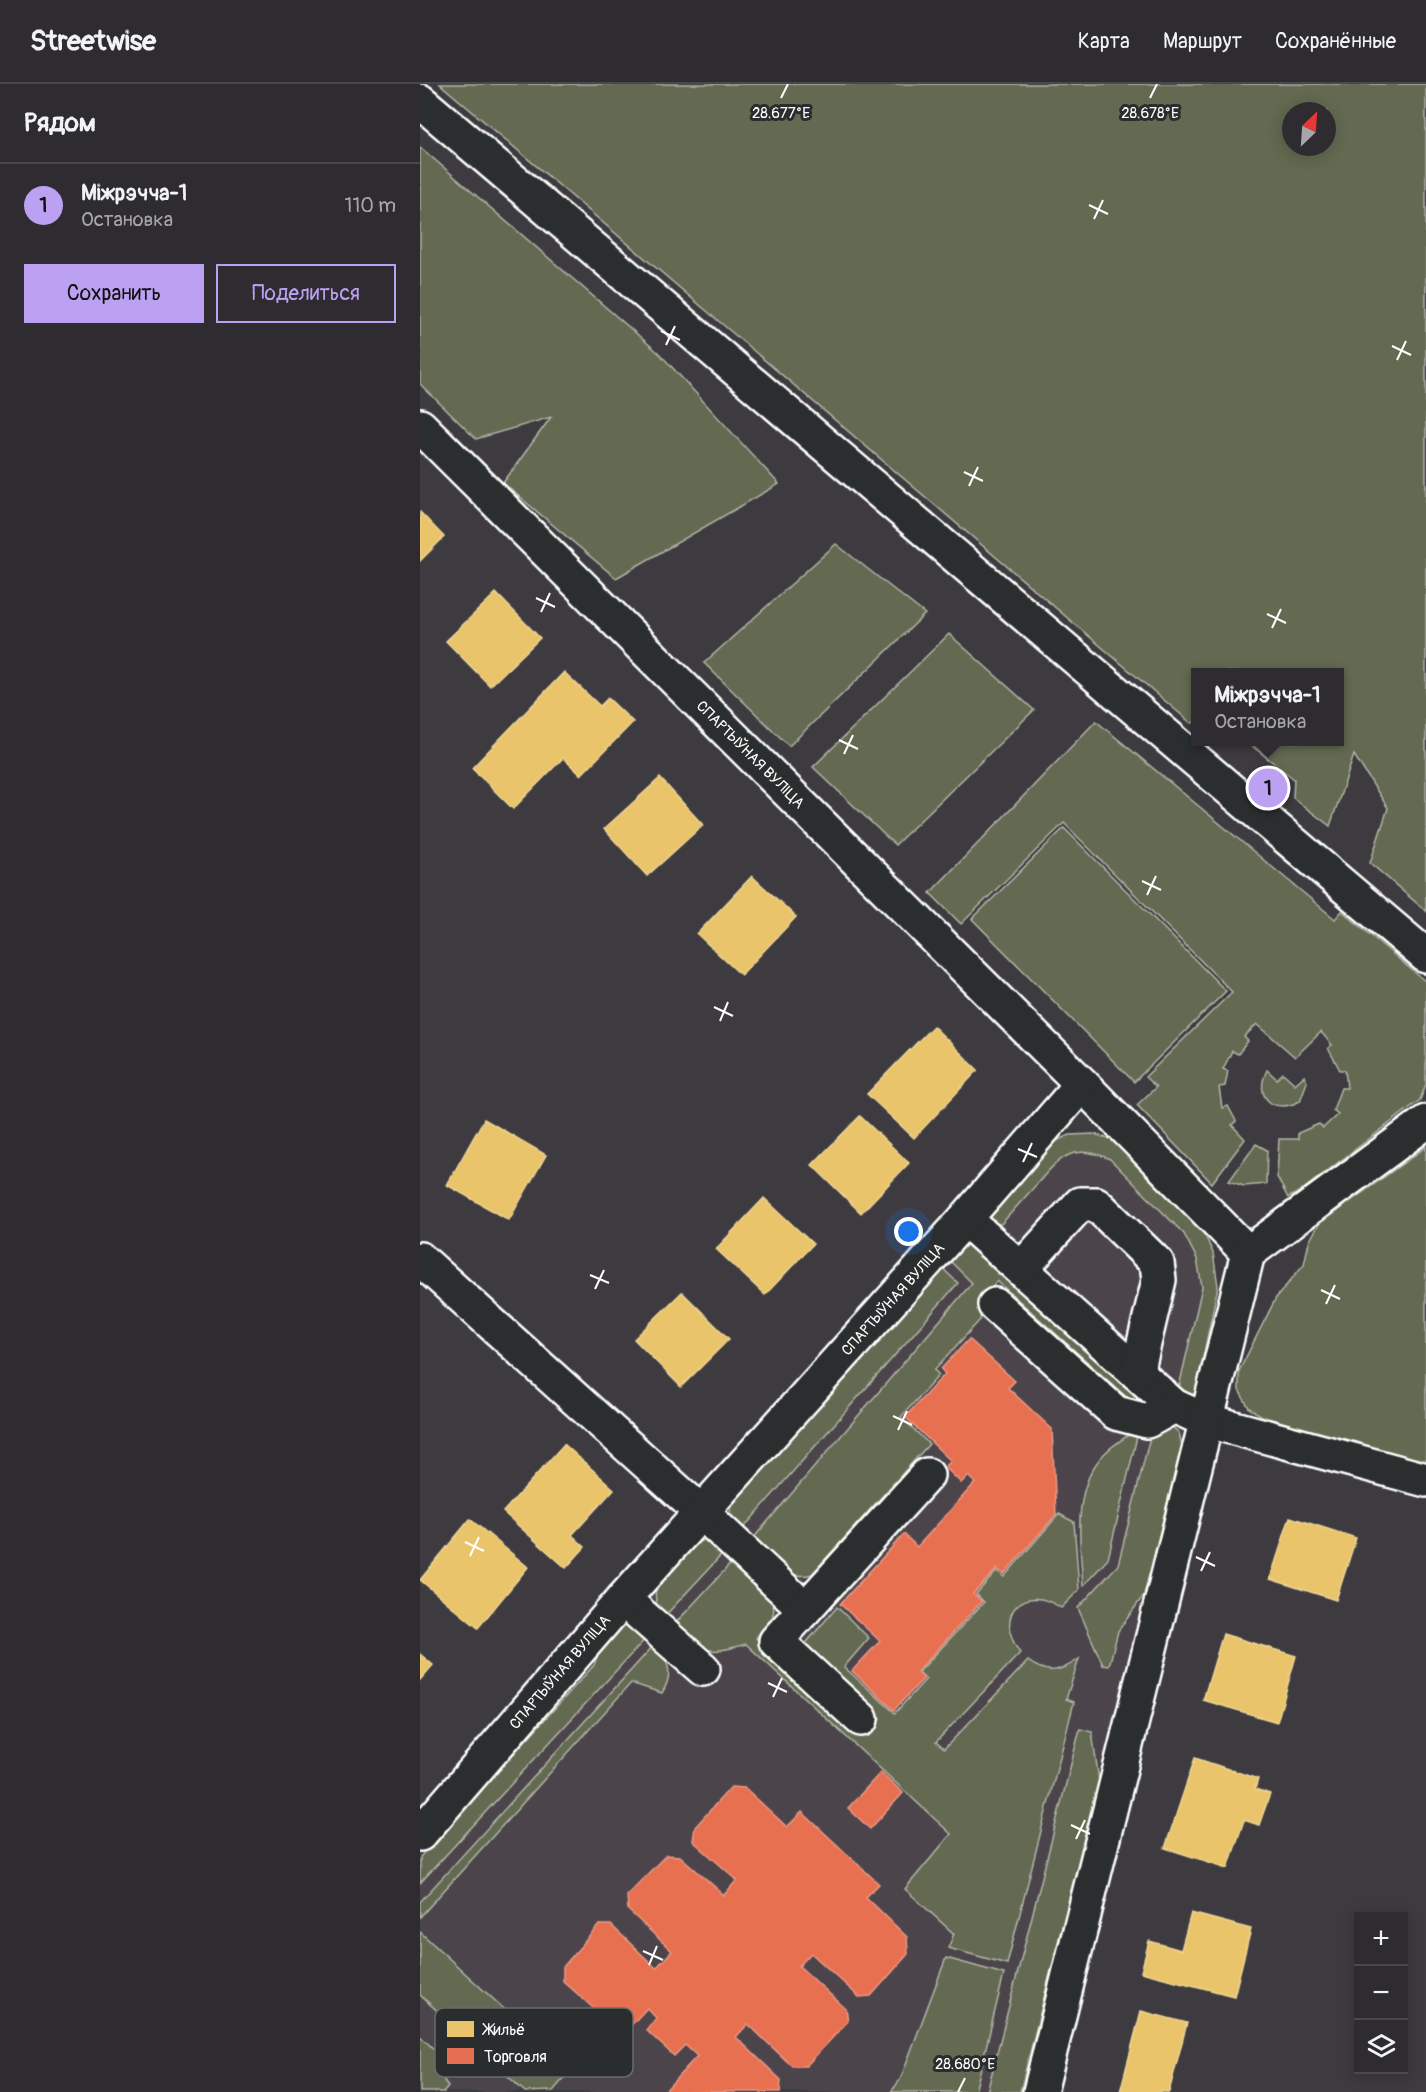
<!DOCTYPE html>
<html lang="ru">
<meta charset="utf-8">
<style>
:root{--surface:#2e2c30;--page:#363438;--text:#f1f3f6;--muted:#a7a7ab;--line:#49484c;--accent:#bca0f2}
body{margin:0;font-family:Pangolin,sans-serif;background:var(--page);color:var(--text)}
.controls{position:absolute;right:18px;bottom:18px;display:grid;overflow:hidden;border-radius:0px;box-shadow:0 3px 15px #0003}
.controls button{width:54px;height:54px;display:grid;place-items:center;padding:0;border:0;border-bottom:2px solid var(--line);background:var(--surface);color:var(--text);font:30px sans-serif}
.compass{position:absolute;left:862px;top:18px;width:54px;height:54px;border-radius:50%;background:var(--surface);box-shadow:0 3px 15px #0003;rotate:25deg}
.you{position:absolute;left:489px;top:1148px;width:21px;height:21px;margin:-15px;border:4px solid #fff;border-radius:50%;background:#1a73e8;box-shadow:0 0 0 9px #1a73e833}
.badge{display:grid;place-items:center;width:39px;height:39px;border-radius:50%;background:var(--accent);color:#111;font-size:20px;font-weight:700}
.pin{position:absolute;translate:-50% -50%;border:3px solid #fff;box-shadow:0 2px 6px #0006}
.popup{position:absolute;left:771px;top:584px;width:153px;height:78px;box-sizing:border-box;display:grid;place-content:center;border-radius:0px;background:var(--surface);filter:drop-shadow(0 2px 4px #0005);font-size:20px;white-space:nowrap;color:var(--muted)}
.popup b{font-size:22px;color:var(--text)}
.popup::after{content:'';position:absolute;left:50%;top:100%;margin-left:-12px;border:12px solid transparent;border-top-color:var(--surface)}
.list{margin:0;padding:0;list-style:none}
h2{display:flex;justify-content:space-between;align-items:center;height:78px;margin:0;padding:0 24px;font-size:26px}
h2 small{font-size:20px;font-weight:400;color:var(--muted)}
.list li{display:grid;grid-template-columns:39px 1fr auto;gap:18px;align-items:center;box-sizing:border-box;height:84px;padding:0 24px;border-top:2px solid var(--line)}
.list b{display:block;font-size:22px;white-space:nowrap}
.list p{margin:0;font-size:20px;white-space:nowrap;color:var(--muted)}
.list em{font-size:20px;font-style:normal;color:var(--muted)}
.actions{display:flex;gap:12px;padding:18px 24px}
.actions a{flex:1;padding:14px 0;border:2px solid var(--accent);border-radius:0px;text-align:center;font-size:21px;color:var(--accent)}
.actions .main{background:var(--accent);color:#111}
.icon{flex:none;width:33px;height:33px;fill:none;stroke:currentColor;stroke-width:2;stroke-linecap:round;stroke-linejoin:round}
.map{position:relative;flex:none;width:1006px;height:2008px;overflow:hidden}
header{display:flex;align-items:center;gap:36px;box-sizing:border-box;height:84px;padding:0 30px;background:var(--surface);border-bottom:2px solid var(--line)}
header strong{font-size:28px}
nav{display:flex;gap:33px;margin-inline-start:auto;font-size:21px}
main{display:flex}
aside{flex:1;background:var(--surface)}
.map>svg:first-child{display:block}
.built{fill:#4c454c}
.green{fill:#646b51;stroke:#b2b5a8;stroke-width:1.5;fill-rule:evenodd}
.homes{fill:#e9c46a;stroke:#f0d697;stroke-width:1.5}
.shops{fill:#e76f51;stroke:#ee9a85;stroke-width:1.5}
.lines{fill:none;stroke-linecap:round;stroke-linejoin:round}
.minor-casing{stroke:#fff;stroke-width:38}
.minor{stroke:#2a2d2e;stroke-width:33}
.ticks{fill:none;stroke:#fff;stroke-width:2}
.labels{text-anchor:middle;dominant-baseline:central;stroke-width:6;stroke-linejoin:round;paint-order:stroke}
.street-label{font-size:15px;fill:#fff;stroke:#2a2d2e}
.key{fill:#2a2d2e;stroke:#6a6c6d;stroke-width:1.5}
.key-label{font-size:16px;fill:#fff}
.ticks-label{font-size:15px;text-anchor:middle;fill:#fff;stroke:#2a2d2e;stroke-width:6;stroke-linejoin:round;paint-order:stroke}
</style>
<header>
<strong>Streetwise</strong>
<nav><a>Карта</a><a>Маршрут</a><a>Сохранённые</a></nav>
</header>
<main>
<aside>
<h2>Рядом<small></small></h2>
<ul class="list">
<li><span class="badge">1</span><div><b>Міжрэчча-1</b><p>Остановка</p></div><em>110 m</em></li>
</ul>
<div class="actions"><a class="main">Сохранить</a><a>Поделиться</a></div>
</aside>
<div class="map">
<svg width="1006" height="2008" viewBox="0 0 1006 2008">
<rect width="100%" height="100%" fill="#3e3b40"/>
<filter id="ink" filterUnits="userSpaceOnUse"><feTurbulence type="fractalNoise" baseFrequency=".0167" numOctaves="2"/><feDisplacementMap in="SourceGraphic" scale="12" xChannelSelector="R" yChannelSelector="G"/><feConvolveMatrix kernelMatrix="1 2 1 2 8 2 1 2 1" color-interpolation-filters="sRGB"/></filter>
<g filter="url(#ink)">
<path class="built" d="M674,1050L793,1169L798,1202L776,1307L600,2008H0V1773L174,1581L181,1560L627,1061L650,1051Z"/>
<g class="green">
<path d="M20,0H1006V827L950,779L968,724L934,671L910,742L873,714L874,695L827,658H920V588H776V638L771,639ZM871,27H907V63H871Z"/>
<path d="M0,63L240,270L359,400L196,494L83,399L131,333L56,355L0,300Z"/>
<path d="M416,460L505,530L369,662L284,579Z"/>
<path d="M529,550L614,626L475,761L393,683Z"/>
<path d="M676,637L915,835L922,827L1006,898V1000L1000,1016L882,1106L868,1114L857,1093L859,1055H878V1049L899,1040L903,1044L918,1030L913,1026L921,1004H927L925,986H920L908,964L912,961L901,948L875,973L837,940L824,953L828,957L818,970L812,967L803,985L808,987L805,1002L799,1003L802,1024L808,1022L816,1037L812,1041L825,1055L792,1099L717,1021L736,1003L725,993L812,908L644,739L541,840L510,809Z"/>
<path d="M644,744L806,907L714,998L552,835Z"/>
<path d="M847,986L857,995L863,989L875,1000L884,992L887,998L880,1017C854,1031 833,1014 847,986Z"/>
<path d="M674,1050L696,1057L781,1143L793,1169L798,1202L776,1307L773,1311L766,1312L759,1303L782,1203L777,1175L764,1150L690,1075C653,1058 639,1074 616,1101C604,1114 593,1127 581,1140H576L568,1134L627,1061L650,1051Z"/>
<path d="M836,1060L847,1066L846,1100L824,1102L809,1097Z"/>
<path d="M1006,1063V1378L847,1335L829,1324L819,1306V1287L856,1214L884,1180L889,1158L899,1140Z"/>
<path d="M546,1160L553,1162L729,1318L719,1324L577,1197L563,1213L560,1236L514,1286L519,1291L481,1333L509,1360L392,1490C366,1498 349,1474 331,1457L552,1199L527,1174L538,1162Z"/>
<path d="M520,1182L538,1199L320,1448C310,1438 308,1431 312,1417Z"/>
<path d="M748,1339L759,1349L762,1362L724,1511L698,1547L689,1582L683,1581L658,1524L698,1481L731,1349Z"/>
<path d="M719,1344L688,1475L663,1502C660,1459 651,1403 685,1369C695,1359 708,1352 719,1344Z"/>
<path d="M639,1430L654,1438L659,1506L641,1524C603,1497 573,1532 600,1569L516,1658L524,1665L608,1577C627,1591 641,1588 659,1575L646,1615L654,1618L587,1880L528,1864L534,1850L485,1805L531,1750L326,1560C285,1572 286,1568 252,1543L314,1476C329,1491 364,1512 351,1536C347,1542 340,1548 336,1554L446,1651L460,1635L381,1565L417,1523L449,1554L424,1583L475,1629L506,1595L499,1588L564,1518L556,1510L577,1487L584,1493Z"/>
<path d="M285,1455L298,1458L307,1465L243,1534C220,1498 254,1470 285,1455Z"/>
<path d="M209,1541L228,1552L0,1799V1773L174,1581L181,1560L198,1542Z"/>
<path d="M235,1560C249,1577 254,1590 242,1609L211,1599L0,1833V1818Z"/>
<path d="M660,1645L672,1648L679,1697L600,2008H567Z"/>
<path d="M0,1848L151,1986L133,2007L105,2008L0,1911Z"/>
<path d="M526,1874L584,1890L555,2008H471L480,1996Z"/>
<path d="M0,1952L16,1967L17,1984L28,2003L24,2008H0Z"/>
</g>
<g class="homes">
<path d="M0,428L24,453L0,477Z"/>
<path d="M76,509L120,554L70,602L26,557Z"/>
<path d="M144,588L180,622L188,614L213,638L161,691L143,674L93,725L52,684Z"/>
<path d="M240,694L283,741L227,792L184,745Z"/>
<path d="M332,792L376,833L321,891L277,850Z"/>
<path d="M513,942L558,986L494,1054L447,1010Z"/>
<path d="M440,1032L489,1079L441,1129L392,1081Z"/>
<path d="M64,1035L126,1071L89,1136L27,1101Z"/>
<path d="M344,1114L393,1160L345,1211L296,1165Z"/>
<path d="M262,1208L309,1255L261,1303L214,1255Z"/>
<path d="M144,1360L194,1405L152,1451L165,1463L146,1484L83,1428Z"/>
<path d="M870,1433L936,1454L916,1516L850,1495Z"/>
<path d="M50,1435L108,1483L58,1544L0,1496Z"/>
<path d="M803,1550L876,1572L857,1638L783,1616Z"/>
<path d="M0,1570L13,1581L0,1596Z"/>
<path d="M775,1674L838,1695L835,1705L850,1710L839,1741L824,1736L808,1784L745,1764Z"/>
<path d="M771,1829L831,1845L814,1912L721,1888L729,1857L761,1866Z"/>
<path d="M721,1927L767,1939L749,2008H700Z"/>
</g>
<g class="shops">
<path d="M549,1255L595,1297L588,1304L632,1345L636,1431L584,1490L577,1485L553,1510L562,1517L497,1588L504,1594L474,1626L432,1587L460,1557L420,1520L484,1450L497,1463L555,1399L548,1392L541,1399L525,1383L531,1377L485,1333L525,1290L521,1285Z"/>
<path d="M461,1688L483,1709L450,1745L428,1724Z"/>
<path d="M311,1703L325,1704L367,1743L382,1728L459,1800L446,1813L487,1853L488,1870L451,1912L439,1913L391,1869L379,1882L426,1925L428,1937L386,1982H372L328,1940L316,1953L361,1996L360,2008H244L277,1972L265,1961L254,1972L226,1946L237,1935L227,1924L191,1963L170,1943L181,1931L143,1897V1883L179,1841H191L236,1884L252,1867L208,1826L207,1811L246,1771L260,1772L304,1811L317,1796L273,1757L275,1743Z"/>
</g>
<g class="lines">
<g class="minor-casing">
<g id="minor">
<path d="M0,17L1006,872"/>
<path id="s1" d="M0,342L662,1000L828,1169"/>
<path d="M545,1135L754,1322L785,1336L1006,1396"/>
<path d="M0,1175L281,1428L385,1525"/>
<path d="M601,1185L660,1120H676L737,1179L739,1196L717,1289"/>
<path d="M575,1221L696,1329L727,1337L754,1322"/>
<path d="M203,1515L283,1585"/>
<path d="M441,1635L356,1557L507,1391"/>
<path id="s2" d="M0,1750L203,1515L545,1135L662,1000"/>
<path d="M620,2008L828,1169L1006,1038"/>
</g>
</g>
<use href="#minor" class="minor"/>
</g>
</g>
<path class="ticks" d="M361,14L368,0M730,14L737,0M669,121L688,130M674,135L683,116M241,247L260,256M246,261L255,242M972,262L991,271M977,276L986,257M544,388L563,397M549,402L558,383M116,514L135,523M121,528L130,509M847,530L866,539M852,544L861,525M419,656L438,665M424,670L433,651M722,797L741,806M727,811L736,792M294,923L313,932M300,937L308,918M598,1065L617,1073M603,1078L612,1059M170,1191L189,1199M175,1205L184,1186M901,1206L920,1215M906,1220L915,1201M473,1332L492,1341M478,1346L487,1327M45,1458L64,1467M50,1472L59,1453M776,1473L795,1482M781,1487L790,1468M348,1599L367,1608M353,1613L362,1594M651,1741L670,1750M656,1755L665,1736M223,1867L243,1876M229,1881L237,1862M538,2008L545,1994"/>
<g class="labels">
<g class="street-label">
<text stroke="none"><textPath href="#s1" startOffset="466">СПАРТЫЎНАЯ ВУЛІЦА</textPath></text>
<text stroke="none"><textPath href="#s2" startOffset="714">СПАРТЫЎНАЯ ВУЛІЦА</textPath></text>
<text stroke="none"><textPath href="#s2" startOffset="214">СПАРТЫЎНАЯ ВУЛІЦА</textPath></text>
</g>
</g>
<rect x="15" y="1924" width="198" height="69" rx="9" class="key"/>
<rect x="27" y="1937" width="27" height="16" fill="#e9c46a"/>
<rect x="27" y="1964" width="27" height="16" fill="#e76f51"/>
<g class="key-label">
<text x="64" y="1951">Жильё</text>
<text x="64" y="1978">Торговля</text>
</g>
<g class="ticks-label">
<text x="361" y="34">28.677°E</text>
<text x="730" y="34">28.678°E</text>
<text x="545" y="1985">28.680°E</text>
</g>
</svg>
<div class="controls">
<button>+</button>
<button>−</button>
<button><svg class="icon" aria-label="layers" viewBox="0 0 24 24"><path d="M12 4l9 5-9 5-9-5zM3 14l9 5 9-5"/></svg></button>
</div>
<svg class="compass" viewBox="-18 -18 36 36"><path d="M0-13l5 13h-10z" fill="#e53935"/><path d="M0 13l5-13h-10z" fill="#a7a7ab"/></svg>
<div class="you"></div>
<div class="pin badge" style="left:848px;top:704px">1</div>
<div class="popup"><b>Міжрэчча-1</b>Остановка</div>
</div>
</main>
